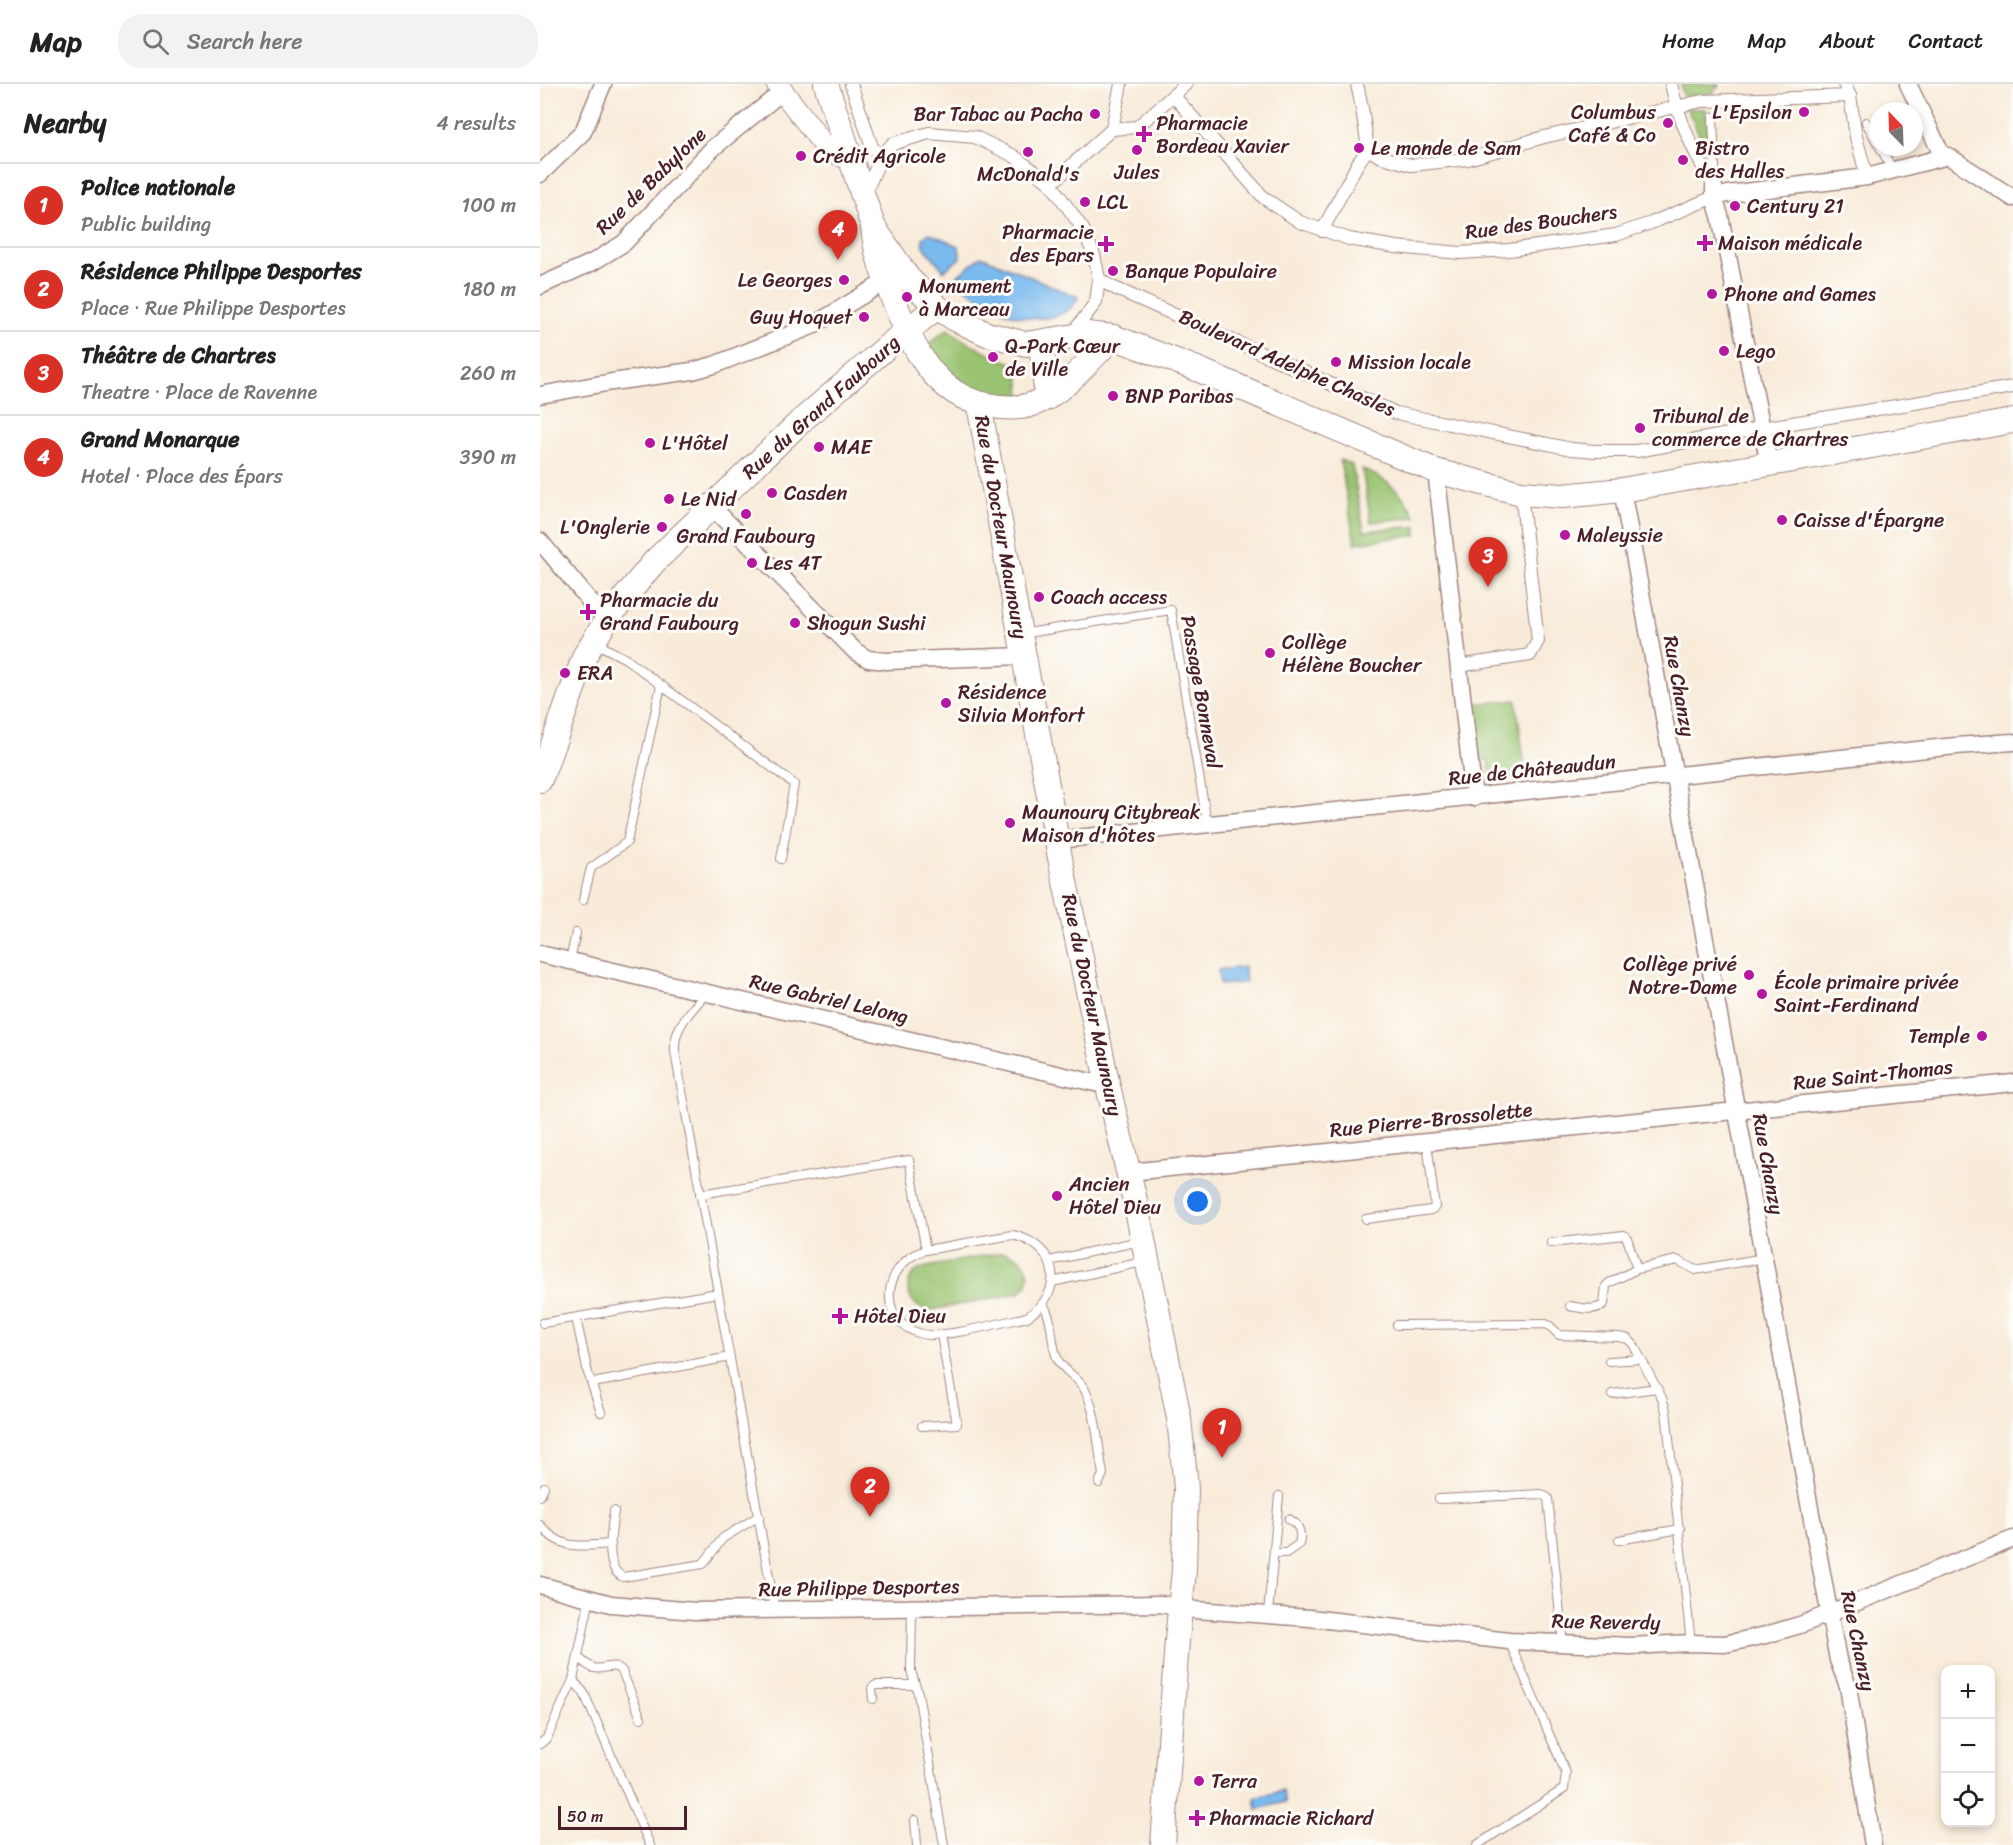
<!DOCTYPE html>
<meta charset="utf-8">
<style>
:root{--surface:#fff;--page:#f2f2f2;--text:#222;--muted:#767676;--line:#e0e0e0;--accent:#d93025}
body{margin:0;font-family:Sriracha,sans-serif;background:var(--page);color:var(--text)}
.controls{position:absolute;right:18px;bottom:18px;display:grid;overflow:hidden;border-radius:12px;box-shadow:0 3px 9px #0003}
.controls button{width:54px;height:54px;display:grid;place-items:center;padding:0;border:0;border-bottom:2px solid var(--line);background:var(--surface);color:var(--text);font:30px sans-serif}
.compass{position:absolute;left:1329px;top:18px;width:54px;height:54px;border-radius:50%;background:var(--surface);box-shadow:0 3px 9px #0003;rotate:337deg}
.scale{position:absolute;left:18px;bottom:15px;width:129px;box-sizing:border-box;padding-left:6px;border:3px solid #4a1f2b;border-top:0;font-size:16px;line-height:21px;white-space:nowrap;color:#4a1f2b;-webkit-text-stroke:4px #fdfcf7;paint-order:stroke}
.you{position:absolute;left:658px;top:1118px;width:21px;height:21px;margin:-15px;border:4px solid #fff;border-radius:50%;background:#1a73e8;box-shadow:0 0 0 9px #1a73e833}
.badge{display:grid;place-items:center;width:39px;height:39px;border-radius:50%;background:var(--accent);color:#fff;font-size:20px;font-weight:700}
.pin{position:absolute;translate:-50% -50px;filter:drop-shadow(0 2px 3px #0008)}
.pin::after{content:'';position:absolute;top:32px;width:21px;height:18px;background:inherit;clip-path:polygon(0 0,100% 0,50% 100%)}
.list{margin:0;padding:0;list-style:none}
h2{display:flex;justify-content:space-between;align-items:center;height:78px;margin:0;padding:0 24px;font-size:26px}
h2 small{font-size:20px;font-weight:400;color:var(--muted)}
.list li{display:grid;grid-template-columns:39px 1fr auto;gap:18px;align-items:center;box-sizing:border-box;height:84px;padding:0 24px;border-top:2px solid var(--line)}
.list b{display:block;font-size:22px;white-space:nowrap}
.list p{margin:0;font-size:20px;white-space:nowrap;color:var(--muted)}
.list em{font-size:20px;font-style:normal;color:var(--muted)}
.icon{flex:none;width:33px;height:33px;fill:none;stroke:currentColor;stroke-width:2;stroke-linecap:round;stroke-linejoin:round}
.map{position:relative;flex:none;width:1473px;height:1761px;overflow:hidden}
header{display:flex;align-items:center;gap:36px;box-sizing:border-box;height:84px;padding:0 30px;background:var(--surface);border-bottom:2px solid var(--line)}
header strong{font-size:28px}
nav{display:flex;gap:33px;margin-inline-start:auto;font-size:21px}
.search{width:420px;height:54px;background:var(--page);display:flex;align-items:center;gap:15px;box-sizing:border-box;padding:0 21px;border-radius:24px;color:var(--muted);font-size:22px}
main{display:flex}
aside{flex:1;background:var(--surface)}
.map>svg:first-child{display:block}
.green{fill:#99c370;stroke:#72714e;stroke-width:1.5}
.water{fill:#7abaef;stroke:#626c8d;stroke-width:1.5}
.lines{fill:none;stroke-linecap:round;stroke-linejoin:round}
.service-casing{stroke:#a18582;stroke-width:10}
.pedestrian-casing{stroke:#a18582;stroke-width:14}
.minor-casing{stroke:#a18582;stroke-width:19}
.tertiary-casing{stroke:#a18582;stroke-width:23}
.secondary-casing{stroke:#a18582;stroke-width:26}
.service{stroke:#fff;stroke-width:8}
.pedestrian{stroke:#fff;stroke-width:12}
.minor{stroke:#fff;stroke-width:16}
.tertiary{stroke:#fff;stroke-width:21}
.secondary{stroke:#fff;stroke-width:24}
.poi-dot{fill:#b5179e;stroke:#fdfcf7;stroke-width:2}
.labels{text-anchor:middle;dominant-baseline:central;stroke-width:6;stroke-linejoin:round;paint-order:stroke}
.poi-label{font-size:20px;fill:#4a1f2b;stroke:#fdfcf7;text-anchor:start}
.street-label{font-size:20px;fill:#4a1f2b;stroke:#fdfcf7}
</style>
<header>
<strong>Map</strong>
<div class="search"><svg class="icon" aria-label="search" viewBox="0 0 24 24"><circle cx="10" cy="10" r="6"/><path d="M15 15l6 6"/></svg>Search here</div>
<nav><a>Home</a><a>Map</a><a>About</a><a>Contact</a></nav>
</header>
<main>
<aside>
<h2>Nearby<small>4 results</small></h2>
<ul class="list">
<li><span class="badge">1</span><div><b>Police nationale</b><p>Public building</p></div><em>100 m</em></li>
<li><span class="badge">2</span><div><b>Résidence Philippe Desportes</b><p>Place · Rue Philippe Desportes</p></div><em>180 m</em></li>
<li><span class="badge">3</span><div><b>Théâtre de Chartres</b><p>Theatre · Place de Ravenne</p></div><em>260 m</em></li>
<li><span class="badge">4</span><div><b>Grand Monarque</b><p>Hotel · Place des Épars</p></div><em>390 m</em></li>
</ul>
</aside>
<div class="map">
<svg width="1473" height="1761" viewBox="0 0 1473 1761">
<rect width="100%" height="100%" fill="#fdfcf7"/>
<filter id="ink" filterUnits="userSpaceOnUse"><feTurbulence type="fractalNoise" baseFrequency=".0167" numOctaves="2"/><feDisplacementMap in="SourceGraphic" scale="12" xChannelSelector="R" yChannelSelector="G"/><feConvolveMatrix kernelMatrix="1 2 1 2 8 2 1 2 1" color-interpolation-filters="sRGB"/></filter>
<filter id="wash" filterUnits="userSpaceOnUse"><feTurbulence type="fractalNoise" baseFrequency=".008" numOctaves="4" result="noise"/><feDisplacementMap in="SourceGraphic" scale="24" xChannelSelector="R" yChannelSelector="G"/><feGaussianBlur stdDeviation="1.35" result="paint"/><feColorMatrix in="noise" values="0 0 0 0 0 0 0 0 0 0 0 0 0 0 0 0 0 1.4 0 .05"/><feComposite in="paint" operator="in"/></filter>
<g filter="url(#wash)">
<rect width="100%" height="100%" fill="#f8ebd9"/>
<g class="green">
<path d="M1141,0H1178V4L1174,5V9L1143,12Z"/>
<path d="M1147,24L1166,25L1169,66H1166Z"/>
<path d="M408,245C429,262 452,272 478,281L481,311C471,311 462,312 452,311C425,308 402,284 386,262Z"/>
<path d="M800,376L812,381L824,447L877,442V451L815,459Z"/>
<path d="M822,385C845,395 865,408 875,433L831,438Z"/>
<path d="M976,616L986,692L951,696L948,676L941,677L933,620Z"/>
<path d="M463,1168C485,1171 499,1194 479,1209L387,1227C366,1220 360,1194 382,1184Z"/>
</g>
<g class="water">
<path d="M389,149L419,162L420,174L404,187L386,165L383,160V154Z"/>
<path d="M441,172L538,213C534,224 524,230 513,233C475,241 442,218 414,195Z"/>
<path d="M704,883L706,898L680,901L678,886Z"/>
<path d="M743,1707L746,1718L717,1725L715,1714Z"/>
</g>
</g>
<g filter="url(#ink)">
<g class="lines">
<g class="service-casing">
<g id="service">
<path d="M1173,33L1175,84L1174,101"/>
<path d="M1326,38L1338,60"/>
<path d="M1340,63L1353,86"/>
<path d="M481,550L631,526L667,739"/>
<path d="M121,601L254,700L241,775"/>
<path d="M43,816L51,784L87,758L121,601L86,575L54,558"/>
<path d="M30,877L36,849"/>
<path d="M166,909C151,928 133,942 135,968L235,1526"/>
<path d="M160,1110L369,1076L386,1166"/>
<path d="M826,1135L891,1126L895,1123L887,1058"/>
<path d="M472,1151C518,1160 527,1208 487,1233C464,1238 402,1255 382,1250C336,1239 341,1179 386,1166Z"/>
<path d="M1011,1159L1084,1151L1087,1154L1097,1185"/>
<path d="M509,1177L600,1157"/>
<path d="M512,1198L607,1177"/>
<path d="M503,1220C514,1237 510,1256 517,1274C521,1285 536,1292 544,1304C557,1327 558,1364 563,1390L559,1399"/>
<path d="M1030,1222C1042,1224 1054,1228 1064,1220L1066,1202L1069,1199L1097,1185L1137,1176L1155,1186L1224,1174"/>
<path d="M36,1234L48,1289L61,1328"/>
<path d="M3,1239L178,1209"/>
<path d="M857,1241L1006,1240L1010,1242L1019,1251L1079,1253L1088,1255L1093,1260L1122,1314L1126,1327L1151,1559"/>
<path d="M1069,1277L1101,1275"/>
<path d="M53,1299L190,1273"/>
<path d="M1072,1310L1117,1304"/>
<path d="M382,1342L417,1340L401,1251"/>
<path d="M0,1412L4,1403"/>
<path d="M899,1415L1001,1410L1008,1414L1023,1560"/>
<path d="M74,1427C72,1445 63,1484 83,1493L163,1480L183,1454L219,1432"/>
<path d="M0,1441C21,1467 41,1462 71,1460"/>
<path d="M1079,1456L1140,1445"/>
<path d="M734,1469H746L759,1460C762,1449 760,1441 749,1435"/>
<path d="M372,1524L371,1587L378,1609L404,1761"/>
<path d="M728,1530L739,1412"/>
<path d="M38,1573C43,1577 48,1583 54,1584C65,1587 73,1577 82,1587L101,1634"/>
<path d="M33,1596L44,1609L110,1761"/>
<path d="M333,1615L332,1604L336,1601H375"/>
<path d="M0,1660L7,1654L33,1596L50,1514"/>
<path d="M375,1736L377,1761"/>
<path d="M937,1761L1024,1705L1026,1689L969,1557"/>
</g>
</g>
<g class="pedestrian-casing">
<g id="pedestrian">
<path d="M311,0L332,63L341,73"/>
<path d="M1131,0C1139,36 1154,70 1174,102"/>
<path d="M1304,0L1310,12L1316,53L1327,93"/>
<path d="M633,11L724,114L760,138L809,155L856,163L920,169L969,166L1076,151L1111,139L1174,113"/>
<path d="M572,45L597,43L646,0"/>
<path d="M572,45L581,0"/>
<path d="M828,65L839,72L871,81L928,75L1004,53L1162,17L1310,12"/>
<path d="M511,100L572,45"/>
<path d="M325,110L341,73L352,60L389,49L435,53L474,72L511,100L543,145L554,171L559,195L556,218L532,250"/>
<path d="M782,147L818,79L828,65L822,24L817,0"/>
<path d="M559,195L572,203L856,329L1032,365L1055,367H1097L1221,344L1473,303"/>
<path d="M918,582L990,571L998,557L981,409"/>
</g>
</g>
<g class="minor-casing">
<g id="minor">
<path d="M1368,0L1403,73"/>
<path d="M0,90L43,48L63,0"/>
<path d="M1174,103V113L1180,132L1229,381"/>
<path d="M1174,113L1188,110L1327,93L1408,72L1473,114"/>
<path d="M0,202L53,178L84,159L173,64L243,7"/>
<path d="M0,311L72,298L152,287L174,281L272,242L346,197"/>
<path d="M896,387L934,714"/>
<path d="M1082,406L1298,1576L1308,1602L1333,1761"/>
<path d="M172,423L315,567L328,575L346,577L484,572"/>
<path d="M0,457L54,522L68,534"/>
<path d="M517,756L1416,662L1473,658"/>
<path d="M0,870L568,1002"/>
<path d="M589,1088L1473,999"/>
<path d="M0,1501L71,1520L155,1527L620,1520L656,1526L770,1534L969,1557L1090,1562L1151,1559L1185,1560L1226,1551L1263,1540L1473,1455"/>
</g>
</g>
<g class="tertiary-casing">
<path id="tertiary" d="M237,0L287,65L309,75"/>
</g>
<g class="secondary-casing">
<g id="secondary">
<path d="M286,0L333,142C335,169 344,192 354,217C372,262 394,311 447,321C462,324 479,325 493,320C523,310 551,274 573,253"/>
<path d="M333,142L368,194L397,223L415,235L447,250L486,260L547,250L573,253L657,285L896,387L981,409L1023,412L1082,406L1473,337"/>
<path d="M501,259L507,314"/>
<path d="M439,320L520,774L568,1002L596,1121L639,1334L646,1404L644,1486L637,1556L623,1761"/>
<path d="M0,696L45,571L68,534L114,478L261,337L348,262L397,223"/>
</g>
</g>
<use href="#service" class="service"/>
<use href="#pedestrian" class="pedestrian"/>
<use href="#minor" class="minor"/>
<use href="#tertiary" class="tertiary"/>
<use href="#secondary" class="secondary"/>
</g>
</g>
<g class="poi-dot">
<circle cx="1264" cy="28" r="6"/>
<circle cx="555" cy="30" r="6"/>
<circle cx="1128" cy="39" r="6"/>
<path d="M601 41h6v6h6v6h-6v6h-6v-6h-6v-6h6z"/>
<circle cx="819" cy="64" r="6"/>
<circle cx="597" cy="66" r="6"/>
<circle cx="488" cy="68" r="6"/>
<circle cx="261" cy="72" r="6"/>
<circle cx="1143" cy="76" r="6"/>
<circle cx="545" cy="118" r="6"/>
<circle cx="1195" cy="122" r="6"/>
<path d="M1162 150h6v6h6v6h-6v6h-6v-6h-6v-6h6z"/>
<path d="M563 151h6v6h6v6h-6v6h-6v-6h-6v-6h6z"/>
<circle cx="573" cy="187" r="6"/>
<circle cx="304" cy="196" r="6"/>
<circle cx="1172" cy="210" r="6"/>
<circle cx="367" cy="213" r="6"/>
<circle cx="324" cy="233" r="6"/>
<circle cx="1184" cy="267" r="6"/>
<circle cx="453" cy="273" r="6"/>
<circle cx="796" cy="278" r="6"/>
<circle cx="573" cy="312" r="6"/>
<circle cx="1100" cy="344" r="6"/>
<circle cx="110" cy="359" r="6"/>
<circle cx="279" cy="363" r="6"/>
<circle cx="232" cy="409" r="6"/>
<circle cx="129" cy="415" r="6"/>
<circle cx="206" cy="430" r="6"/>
<circle cx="1242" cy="436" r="6"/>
<circle cx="122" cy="443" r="6"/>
<circle cx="1025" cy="451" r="6"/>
<circle cx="212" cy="479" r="6"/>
<circle cx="499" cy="513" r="6"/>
<path d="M45 519h6v6h6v6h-6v6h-6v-6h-6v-6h6z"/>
<circle cx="255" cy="539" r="6"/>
<circle cx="730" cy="569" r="6"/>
<circle cx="25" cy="589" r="6"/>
<circle cx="406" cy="619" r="6"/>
<circle cx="470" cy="739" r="6"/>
<circle cx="1209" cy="891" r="6"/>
<circle cx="1222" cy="910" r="6"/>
<circle cx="1442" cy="952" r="6"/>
<circle cx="517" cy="1112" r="6"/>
<path d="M297 1223h6v6h6v6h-6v6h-6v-6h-6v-6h6z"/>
<circle cx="659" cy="1697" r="6"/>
<path d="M654 1725h6v6h6v6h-6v6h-6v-6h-6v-6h6z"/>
</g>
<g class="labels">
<g class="poi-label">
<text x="1116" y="28" text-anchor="end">Columbus<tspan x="1116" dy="23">Café &amp; Co</tspan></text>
<text x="1252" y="28" text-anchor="end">L'Epsilon</text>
<text x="543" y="30" text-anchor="end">Bar Tabac au Pacha</text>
<text x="616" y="39">Pharmacie<tspan x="616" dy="23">Bordeau Xavier</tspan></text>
<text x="831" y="64">Le monde de Sam</text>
<text x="1155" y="64">Bistro<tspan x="1155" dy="23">des Halles</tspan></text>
<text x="273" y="72">Crédit Agricole</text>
<text x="597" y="88" text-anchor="middle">Jules</text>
<text x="488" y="90" text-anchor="middle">McDonald's</text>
<text x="557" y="118">LCL</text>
<text x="1207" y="122">Century 21</text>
<text x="554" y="148" text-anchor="end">Pharmacie<tspan x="554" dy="23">des Epars</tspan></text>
<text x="1178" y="159">Maison médicale</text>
<text x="585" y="187">Banque Populaire</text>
<text x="292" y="196" text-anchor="end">Le Georges</text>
<text x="379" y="202">Monument<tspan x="379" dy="23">à Marceau</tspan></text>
<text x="1184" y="210">Phone and Games</text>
<text x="312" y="233" text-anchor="end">Guy Hoquet</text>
<text x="465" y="262">Q-Park Cœur<tspan x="465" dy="23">de Ville</tspan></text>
<text x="1196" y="267">Lego</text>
<text x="808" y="278">Mission locale</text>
<text x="585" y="312">BNP Paribas</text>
<text x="1112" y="332">Tribunal de<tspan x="1112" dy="23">commerce de Chartres</tspan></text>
<text x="122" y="359">L'Hôtel</text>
<text x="291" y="363">MAE</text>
<text x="244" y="409">Casden</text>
<text x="141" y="415">Le Nid</text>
<text x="1254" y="436">Caisse d'Épargne</text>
<text x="110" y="443" text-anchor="end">L'Onglerie</text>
<text x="1037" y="451">Maleyssie</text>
<text x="206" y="452" text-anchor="middle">Grand Faubourg</text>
<text x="224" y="479">Les 4T</text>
<text x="511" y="513">Coach access</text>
<text x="60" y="516">Pharmacie du<tspan x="60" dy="23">Grand Faubourg</tspan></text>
<text x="267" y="539">Shogun Sushi</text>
<text x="742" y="558">Collège<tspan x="742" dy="23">Hélène Boucher</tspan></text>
<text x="37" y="589">ERA</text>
<text x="418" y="608">Résidence<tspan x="418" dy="23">Silvia Monfort</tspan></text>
<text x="482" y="728">Maunoury Citybreak<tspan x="482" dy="23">Maison d'hôtes</tspan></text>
<text x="1197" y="880" text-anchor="end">Collège privé<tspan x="1197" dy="23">Notre-Dame</tspan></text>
<text x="1234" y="898">École primaire privée<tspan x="1234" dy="23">Saint-Ferdinand</tspan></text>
<text x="1430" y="952" text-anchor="end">Temple</text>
<text x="529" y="1100">Ancien<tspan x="529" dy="23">Hôtel Dieu</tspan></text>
<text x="314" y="1232">Hôtel Dieu</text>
<text x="671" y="1697">Terra</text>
<text x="669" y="1734">Pharmacie Richard</text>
</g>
<g class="street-label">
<text transform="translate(111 97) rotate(-44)">Rue de Babylone</text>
<text transform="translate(1001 138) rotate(-8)">Rue des Bouchers</text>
<text transform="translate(747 279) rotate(24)">Boulevard Adelphe Chasles</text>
<text transform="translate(281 323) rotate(-42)">Rue du Grand Faubourg</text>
<text transform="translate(461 443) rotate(80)">Rue du Docteur Maunoury</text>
<text transform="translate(1139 602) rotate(80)">Rue Chanzy</text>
<text transform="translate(661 608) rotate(80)">Passage Bonneval</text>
<text transform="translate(992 686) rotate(-6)">Rue de Châteaudun</text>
<text transform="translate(289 915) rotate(13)">Rue Gabriel Lelong</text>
<text transform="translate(552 921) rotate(78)">Rue du Docteur Maunoury</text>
<text transform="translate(1333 991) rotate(-6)">Rue Saint-Thomas</text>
<text transform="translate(891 1036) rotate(-6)">Rue Pierre-Brossolette</text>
<text transform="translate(1228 1080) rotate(80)">Rue Chanzy</text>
<text transform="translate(319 1504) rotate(-1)">Rue Philippe Desportes</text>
<text transform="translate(1066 1538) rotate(1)">Rue Reverdy</text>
<text transform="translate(1318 1557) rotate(78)">Rue Chanzy</text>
</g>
</g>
</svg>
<div class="controls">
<button>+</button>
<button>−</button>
<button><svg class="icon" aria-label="locate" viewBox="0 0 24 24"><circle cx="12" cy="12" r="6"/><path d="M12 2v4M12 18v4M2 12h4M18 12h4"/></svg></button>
</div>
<svg class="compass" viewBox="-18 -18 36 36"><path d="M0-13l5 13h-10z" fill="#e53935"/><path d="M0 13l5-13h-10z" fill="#767676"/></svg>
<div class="scale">50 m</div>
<div class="you"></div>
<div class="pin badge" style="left:682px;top:1374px">1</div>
<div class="pin badge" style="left:330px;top:1433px">2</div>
<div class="pin badge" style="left:948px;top:503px">3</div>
<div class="pin badge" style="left:298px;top:176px">4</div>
</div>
</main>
